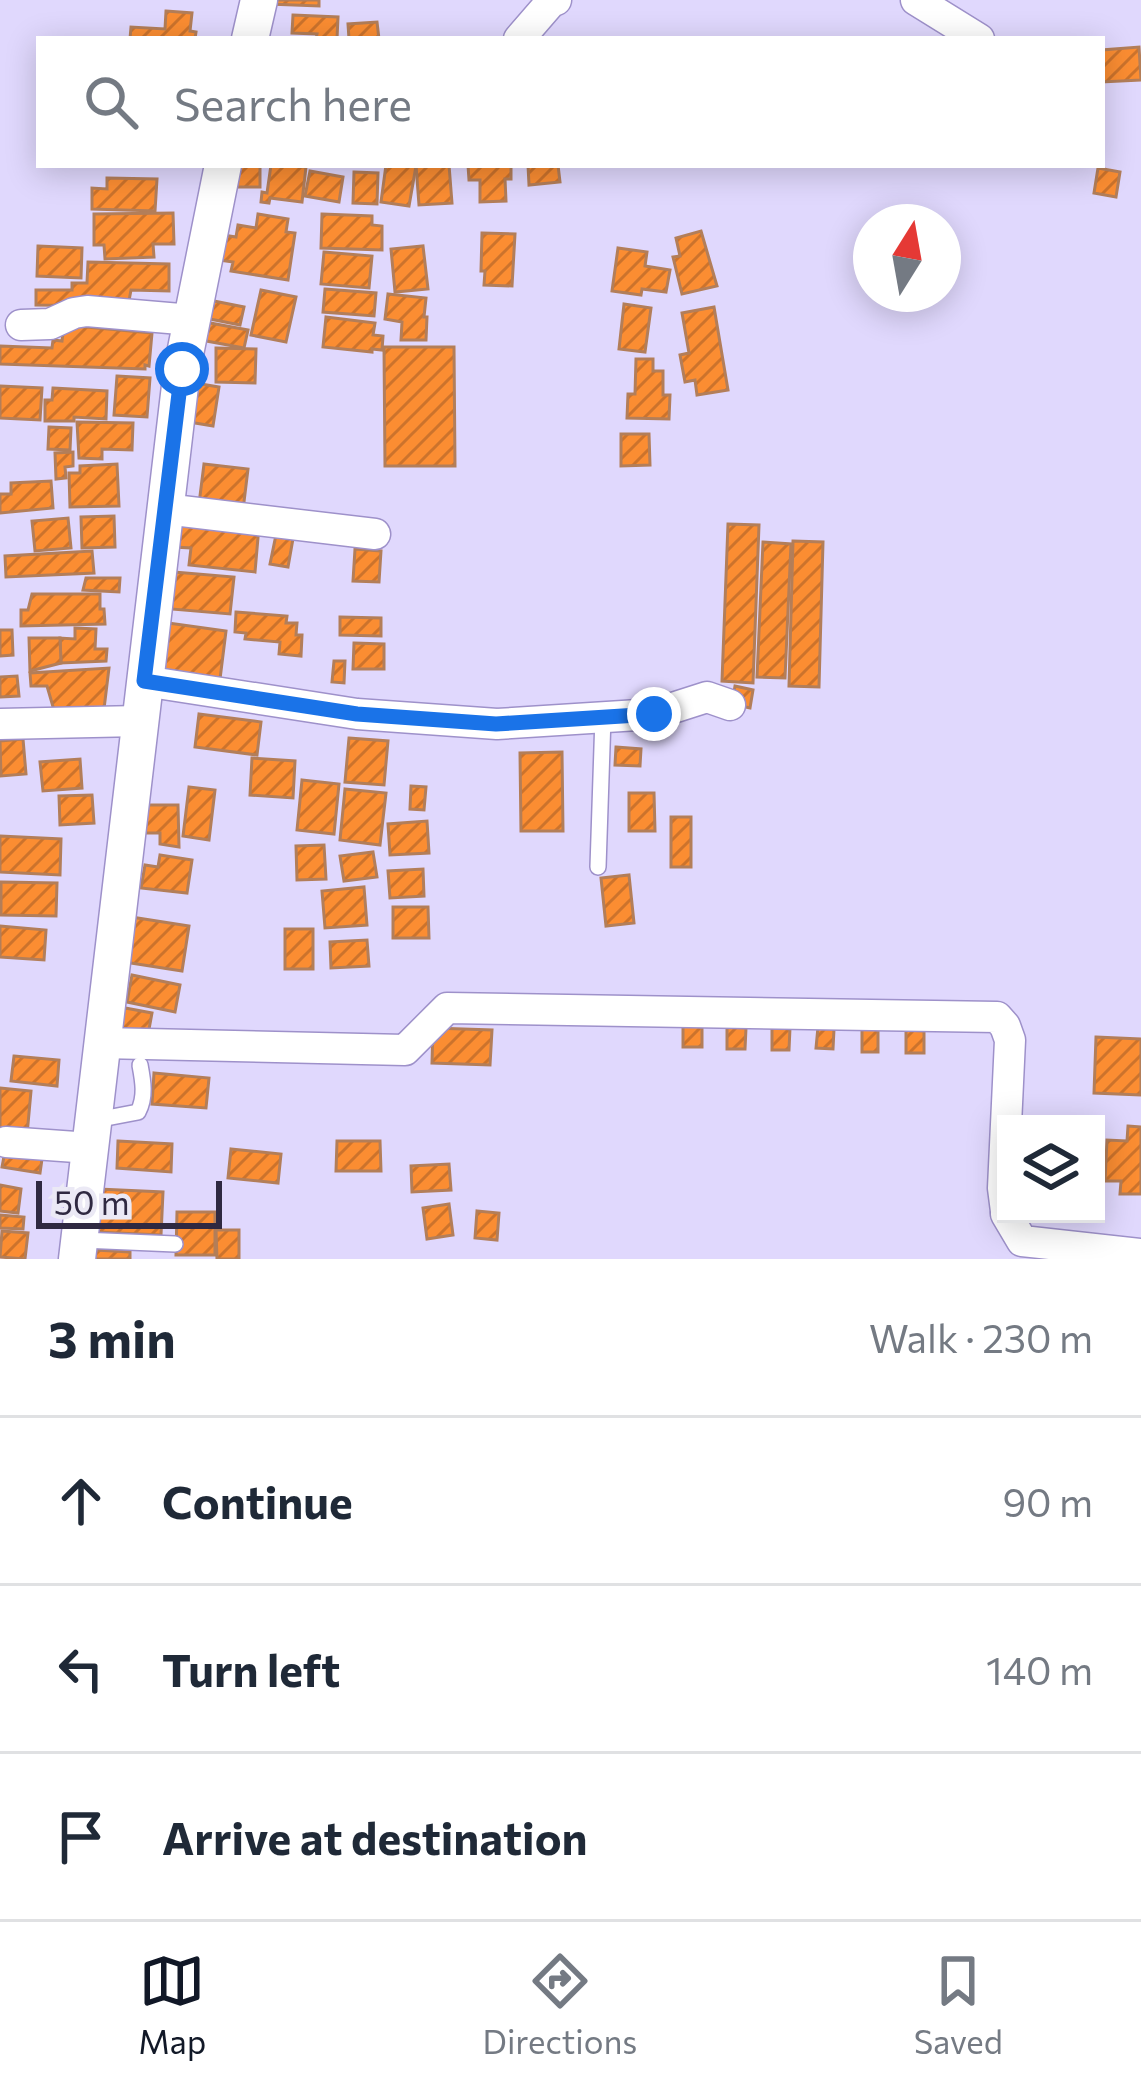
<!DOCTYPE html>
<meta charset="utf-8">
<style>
:root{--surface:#fff;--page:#f6f6f7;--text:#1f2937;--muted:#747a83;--line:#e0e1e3;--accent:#111827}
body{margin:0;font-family:Commissioner,sans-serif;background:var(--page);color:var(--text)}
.controls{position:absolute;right:36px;bottom:36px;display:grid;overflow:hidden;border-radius:0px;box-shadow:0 6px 30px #0003}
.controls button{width:108px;height:108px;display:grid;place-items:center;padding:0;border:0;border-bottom:3px solid var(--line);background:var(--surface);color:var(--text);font:60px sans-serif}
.compass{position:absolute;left:853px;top:204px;width:108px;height:108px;border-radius:50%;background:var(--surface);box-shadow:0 6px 30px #0003;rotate:11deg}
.scale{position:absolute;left:36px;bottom:30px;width:186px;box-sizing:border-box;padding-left:12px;border:6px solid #2f2941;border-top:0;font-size:33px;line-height:42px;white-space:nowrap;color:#2f2941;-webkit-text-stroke:9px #ebe9f5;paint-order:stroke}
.stop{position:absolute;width:36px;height:36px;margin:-27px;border:9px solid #1a73e8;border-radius:50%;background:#fff}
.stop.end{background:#1a73e8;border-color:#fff;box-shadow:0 3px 12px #0008}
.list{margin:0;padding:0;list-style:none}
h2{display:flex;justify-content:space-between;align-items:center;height:156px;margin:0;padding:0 48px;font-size:51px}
h2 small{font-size:39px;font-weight:400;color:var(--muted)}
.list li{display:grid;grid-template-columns:78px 1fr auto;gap:36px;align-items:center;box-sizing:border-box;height:168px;padding:0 48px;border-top:3px solid var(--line)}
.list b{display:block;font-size:45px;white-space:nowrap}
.list em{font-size:39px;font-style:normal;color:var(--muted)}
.icon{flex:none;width:66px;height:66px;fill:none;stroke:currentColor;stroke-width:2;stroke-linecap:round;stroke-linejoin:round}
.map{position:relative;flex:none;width:1141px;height:1259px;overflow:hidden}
.search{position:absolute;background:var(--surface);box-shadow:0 6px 30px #0003;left:36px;right:36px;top:36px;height:132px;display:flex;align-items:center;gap:30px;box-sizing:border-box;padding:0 42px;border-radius:0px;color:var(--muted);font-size:45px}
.sheet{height:660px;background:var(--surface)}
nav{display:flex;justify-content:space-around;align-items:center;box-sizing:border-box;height:168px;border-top:3px solid var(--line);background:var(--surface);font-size:33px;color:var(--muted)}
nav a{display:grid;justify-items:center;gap:6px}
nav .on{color:var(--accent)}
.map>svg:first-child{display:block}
.building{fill:url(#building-hatch);stroke:#b37e59;stroke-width:3}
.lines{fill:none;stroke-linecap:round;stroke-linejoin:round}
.service-casing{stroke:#9e91ca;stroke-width:18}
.minor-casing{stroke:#9e91ca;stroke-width:33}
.tertiary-casing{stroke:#9e91ca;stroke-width:39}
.service{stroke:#fff;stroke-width:15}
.minor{stroke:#fff;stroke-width:30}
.tertiary{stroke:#fff;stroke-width:36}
.route{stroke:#1a73e8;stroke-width:15}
</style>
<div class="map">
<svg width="1141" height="1259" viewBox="0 0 1141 1259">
<defs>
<pattern id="building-hatch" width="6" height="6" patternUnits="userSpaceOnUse" patternTransform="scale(3)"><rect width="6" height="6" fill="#fb8d32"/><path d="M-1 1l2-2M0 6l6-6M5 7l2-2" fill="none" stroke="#cc732c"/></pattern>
</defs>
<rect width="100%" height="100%" fill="#e0d8fd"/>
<g class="building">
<path d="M270,0H319V6L269,4Z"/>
<path d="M166,11L192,13L190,31L196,32L195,39H130L131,27L165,29Z"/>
<path d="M293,15L338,17L337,39H316L317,34L292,33Z"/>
<path d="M377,22L379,39H349L348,24Z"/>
<path d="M1139,47L1141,80L1102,82V50Z"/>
<rect x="230" y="165" width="30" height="22"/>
<path d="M271,165L306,167L302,202L270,198L269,203L261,202L262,192L267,193Z"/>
<path d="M386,165L416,166L409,206L381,202Z"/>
<path d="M416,165H449L452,203L419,205Z"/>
<path d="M468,165H511V179H505L506,201L480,202V180H469Z"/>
<path d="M528,165H558L560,182L529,185Z"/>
<path d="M1098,168L1120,172L1116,197L1094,193Z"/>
<path d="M310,171L343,177L339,202L305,196Z"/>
<path d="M354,172L378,173L377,204L353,203Z"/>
<path d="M107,178L157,179L155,211L92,209V188L107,189Z"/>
<path d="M173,213L174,244H153L154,257L105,259L104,245H94V214Z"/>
<path d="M258,214L288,219L286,232L295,233L288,280L231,271L233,262L219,260L223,235L236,237L238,225L256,228Z"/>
<path d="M322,214L372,216V225L382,226V250L321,248Z"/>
<path d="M701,231L717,286L682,294L673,257L680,256L676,238Z"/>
<path d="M482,233L515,234L512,286L484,285L485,271H481Z"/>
<path d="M38,246L82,248L81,278L37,276Z"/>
<path d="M423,246L428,289L395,292L391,249Z"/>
<path d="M618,248L647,252L645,266L670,270L666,292L642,289L641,295L612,291Z"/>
<path d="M324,252L372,256L369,288L321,284Z"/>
<path d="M88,262L169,264V291L131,290L128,306L36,305V290H72V283H87Z"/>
<path d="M325,289L376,293L374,316L323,312Z"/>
<path d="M261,290L296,297L286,342L251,335Z"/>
<path d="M388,294L426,298L424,317H427L426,340H401L402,322L385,319Z"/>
<path d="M214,301L244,307L240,325L210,319Z"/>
<path d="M624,304L651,308L645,352L619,349Z"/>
<path d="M714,307L728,390L697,395L695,380L685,382L680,355L689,353L682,313Z"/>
<path d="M326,317L375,323L373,335L383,336L382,350L372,349V352L323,347Z"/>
<path d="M205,322L248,330L244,348L201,340Z"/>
<path d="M64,325L152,333L149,366L145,365V369L0,364V346L52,348L53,340L62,341Z"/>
<path d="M384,347H454L455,466H385Z"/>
<path d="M216,348L256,349L255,383L216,382Z"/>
<path d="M636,359H653V371H663V395H670L669,419L627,418L628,394H635Z"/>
<path d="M117,376L150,378L147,417L114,415Z"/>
<path d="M189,382L219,387L213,426L183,421Z"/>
<path d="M0,386L42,388L40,420L0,418Z"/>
<path d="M53,388L107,391L106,419L74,417V421H45V400H52Z"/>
<path d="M77,422L133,423L132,450L102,449V459L79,458Z"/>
<path d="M49,427L71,428L70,450L48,449Z"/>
<path d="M621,434H649L650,465L621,466Z"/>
<path d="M73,452V466L65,467L66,478L56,479L55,453Z"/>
<path d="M117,464L119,506L70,507L69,473H80V466Z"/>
<path d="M204,464L248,469L243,510L199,504Z"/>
<path d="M51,481L53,508L0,513V494H11V483Z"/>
<path d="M114,516L115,547L82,548L81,517Z"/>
<path d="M68,518L71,548L35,551L32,521Z"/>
<path d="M176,518L259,526L255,572L189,565L191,548L174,547Z"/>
<path d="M728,524L759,525L753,683L722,681Z"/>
<path d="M277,530L294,533L288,567L270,564Z"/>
<path d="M793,541L823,542L819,687L789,686Z"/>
<path d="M763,542L791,544L785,678L757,677Z"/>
<path d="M355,549L381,551L379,582L353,581Z"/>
<path d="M92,551L94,573L6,577L5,556Z"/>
<path d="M174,572L234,577L230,614L171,609Z"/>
<path d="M86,578H120L119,592L83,590Z"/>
<path d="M32,594H100V609H104L105,624L21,626V610H28Z"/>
<path d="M236,612L287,616L286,623H297L296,635H302L301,656L279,654L280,642L245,639L246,633L235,632Z"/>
<path d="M340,617L381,618V636L340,635Z"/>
<path d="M161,622L226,631L219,687L153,678Z"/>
<path d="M75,628L96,629L95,649H107L106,661L61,663L60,638L75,639Z"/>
<path d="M0,630H12L13,655L0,656Z"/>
<path d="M29,638H60L61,663L30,671Z"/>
<path d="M354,643L384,644V669H353Z"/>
<path d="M334,661H345L344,683L332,682Z"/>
<path d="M109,668L103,717H56L47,686H31L30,673Z"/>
<path d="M17,676L19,696L0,697V677Z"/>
<path d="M735,686L753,690L750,708L732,704Z"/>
<path d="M199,714L261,722L257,755L195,747Z"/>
<path d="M349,738L388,741L384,785L345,782Z"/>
<path d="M23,739L26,774L1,776L0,741Z"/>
<path d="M616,747L641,749L640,766L615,765Z"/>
<path d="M562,752L563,831H521L520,753Z"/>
<path d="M252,758L295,761L293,798L250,795Z"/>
<path d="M80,759L82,788L43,791L40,762Z"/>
<path d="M302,780L339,784L334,834L297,830Z"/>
<path d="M411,786L426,787L424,810L410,809Z"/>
<path d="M189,787L215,790L209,840L183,836Z"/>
<path d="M345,789L386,793L380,845L340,840Z"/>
<path d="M629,793H654L655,831H629Z"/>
<path d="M92,795L94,823L60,825L59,796Z"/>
<path d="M135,805H178L179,847L160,844V833H135Z"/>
<rect x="671" y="817" width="20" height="50"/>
<path d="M427,821L429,853L390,855L388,824Z"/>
<path d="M0,836L61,839L60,875L0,872Z"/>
<path d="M324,845L326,879L297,880L296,846Z"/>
<path d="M373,852L377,877L344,881L340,856Z"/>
<path d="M160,855L192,860L187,893L141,888L145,865L158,867Z"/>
<path d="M423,869L424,896L390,898L388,871Z"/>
<path d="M629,875L634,923L606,926L601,878Z"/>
<path d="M1,882L57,883L56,916L1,915Z"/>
<path d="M364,887L367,925L325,928L322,891Z"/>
<path d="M393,907H428L429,938H393Z"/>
<path d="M125,916L189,926L182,971L118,961Z"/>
<path d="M0,926L46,930L44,960L0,957Z"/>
<rect x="285" y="929" width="28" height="40"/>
<path d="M367,940L369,966L331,968L330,942Z"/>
<path d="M132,975L180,985L175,1012L127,1002Z"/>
<path d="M120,1007L152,1013L147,1040L115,1035Z"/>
<rect x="683" y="1024" width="19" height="23"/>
<path d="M727,1027L746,1028L745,1049H727Z"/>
<path d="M772,1027L790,1028L789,1050H772Z"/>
<path d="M818,1027L834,1029L833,1049L816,1048Z"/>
<path d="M433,1028L492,1030L490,1065L432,1063Z"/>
<rect x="862" y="1029" width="16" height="23"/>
<path d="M906,1030L924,1031V1053H906Z"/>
<path d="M1096,1037L1141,1039V1095L1094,1093Z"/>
<path d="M14,1056L59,1060L57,1086L11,1081Z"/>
<path d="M154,1073L209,1078L206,1108L152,1104Z"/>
<path d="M0,1088L31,1091L27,1135L0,1132Z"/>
<path d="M1128,1126L1141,1127V1194H1120L1121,1181H1105L1107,1140L1127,1141Z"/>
<path d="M118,1141L172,1144L171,1172L117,1168Z"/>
<path d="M337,1141H380L381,1171H336Z"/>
<path d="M6,1146L43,1152L40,1173L2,1167Z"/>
<path d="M231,1149L281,1154L278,1183L228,1178Z"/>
<path d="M449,1164L451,1190L412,1192L411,1166Z"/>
<path d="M0,1185L21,1189L18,1213L0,1211Z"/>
<path d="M98,1189L163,1192L161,1235L96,1232Z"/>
<path d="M449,1204L453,1235L427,1239L423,1208Z"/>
<path d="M477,1211L499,1213L497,1240L475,1238Z"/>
<path d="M177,1212H215V1255H176Z"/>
<path d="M0,1215L24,1217L23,1229L0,1228Z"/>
<path d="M216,1230H239V1259H217Z"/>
<path d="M2,1231L28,1233L25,1259L0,1257Z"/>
<path d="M78,1249L130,1252V1259H77Z"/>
</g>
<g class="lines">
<g class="service-casing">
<g id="service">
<path d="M598,867L603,717"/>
<path d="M96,1120L138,1112C146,1097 143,1081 140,1065"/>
<path d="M82,1240L175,1244"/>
</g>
</g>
<g class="minor-casing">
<g id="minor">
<path d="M916,0L979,39"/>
<path d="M519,39L551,2L556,0"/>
<path d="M21,325L50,324L74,313L87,311L192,320"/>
<path d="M165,509L375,534"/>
<path d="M144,681L357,714L497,724L654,714L707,697L730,705"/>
<path d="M0,724L139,721"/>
<path d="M102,1043L405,1050L447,1008L997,1017L1005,1026L1010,1040L1003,1188L1006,1211"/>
<path d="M6,1142L90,1148"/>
<path d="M1006,1214L1022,1241L1141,1254"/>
</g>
</g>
<g class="tertiary-casing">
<g id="tertiary">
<path d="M250,39L259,0"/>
<path d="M77,1259L182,369L223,165"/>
</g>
</g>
<use href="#service" class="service"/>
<use href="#minor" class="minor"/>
<use href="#tertiary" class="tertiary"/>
</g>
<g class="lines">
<path class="route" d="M182,369L144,681L357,714L496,724L654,714"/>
</g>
</svg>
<div class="controls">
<button><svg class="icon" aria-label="layers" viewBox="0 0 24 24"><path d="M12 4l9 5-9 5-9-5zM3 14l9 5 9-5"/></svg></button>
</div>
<svg class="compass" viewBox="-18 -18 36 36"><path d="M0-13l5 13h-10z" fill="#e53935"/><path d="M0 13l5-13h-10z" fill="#747a83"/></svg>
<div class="scale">50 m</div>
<div class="stop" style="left:182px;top:369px"></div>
<div class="stop end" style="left:654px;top:714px"></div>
<div class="search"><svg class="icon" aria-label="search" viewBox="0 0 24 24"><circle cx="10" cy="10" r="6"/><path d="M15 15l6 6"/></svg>Search here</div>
</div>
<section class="sheet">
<h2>3 min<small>Walk · 230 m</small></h2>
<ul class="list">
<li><svg class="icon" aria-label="ahead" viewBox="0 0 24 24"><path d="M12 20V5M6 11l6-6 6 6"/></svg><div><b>Continue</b></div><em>90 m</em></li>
<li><svg class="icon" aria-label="left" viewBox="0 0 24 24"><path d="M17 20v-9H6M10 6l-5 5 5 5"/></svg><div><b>Turn left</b></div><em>140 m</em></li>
<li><svg class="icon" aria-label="arrive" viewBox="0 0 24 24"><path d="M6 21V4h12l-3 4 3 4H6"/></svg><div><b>Arrive at destination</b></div></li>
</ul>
</section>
<nav>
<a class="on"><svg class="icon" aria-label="map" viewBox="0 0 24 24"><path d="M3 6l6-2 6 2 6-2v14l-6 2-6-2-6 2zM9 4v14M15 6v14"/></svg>Map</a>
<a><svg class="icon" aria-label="directions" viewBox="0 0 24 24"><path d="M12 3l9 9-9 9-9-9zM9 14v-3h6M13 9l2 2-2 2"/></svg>Directions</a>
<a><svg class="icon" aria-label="saved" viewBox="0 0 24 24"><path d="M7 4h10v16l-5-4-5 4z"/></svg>Saved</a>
</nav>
